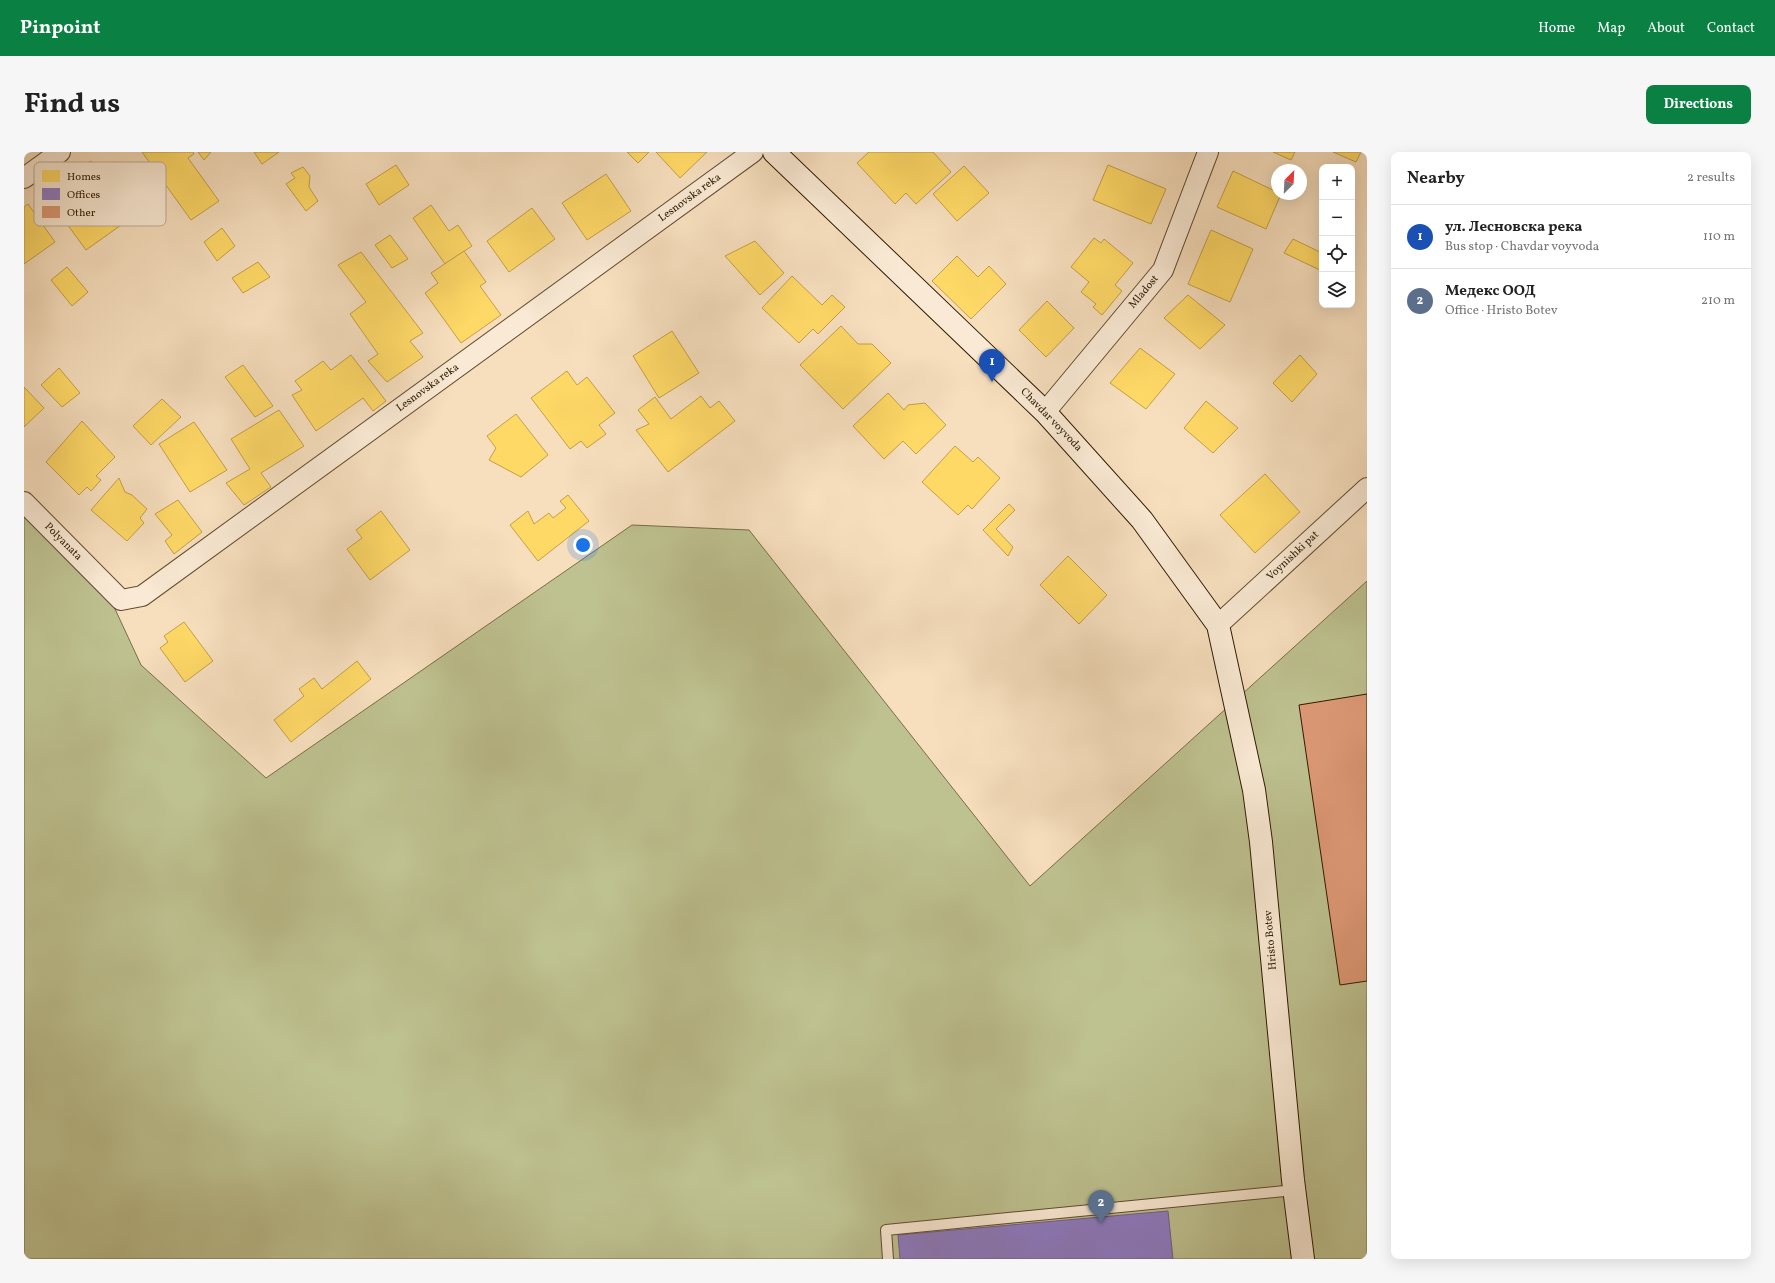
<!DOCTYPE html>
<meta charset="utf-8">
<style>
:root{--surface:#fff;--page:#f6f6f6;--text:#222;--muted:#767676;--line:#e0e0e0;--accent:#0b8043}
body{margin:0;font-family:Vollkorn,serif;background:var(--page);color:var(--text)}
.controls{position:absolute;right:12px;top:12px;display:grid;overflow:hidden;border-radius:8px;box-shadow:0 4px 16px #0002}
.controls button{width:36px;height:36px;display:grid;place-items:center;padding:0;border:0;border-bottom:1px solid var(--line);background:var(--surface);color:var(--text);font:20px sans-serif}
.compass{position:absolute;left:1247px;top:12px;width:36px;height:36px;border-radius:50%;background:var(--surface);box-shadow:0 4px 16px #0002;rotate:24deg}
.you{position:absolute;left:559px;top:393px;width:14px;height:14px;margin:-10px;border:3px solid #fff;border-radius:50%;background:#1a73e8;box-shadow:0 0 0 6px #1a73e833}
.badge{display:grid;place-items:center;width:26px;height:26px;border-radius:50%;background:var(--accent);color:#fff;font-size:13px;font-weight:700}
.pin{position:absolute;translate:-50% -33px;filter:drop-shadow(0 1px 2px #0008)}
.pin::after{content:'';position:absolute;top:21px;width:14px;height:12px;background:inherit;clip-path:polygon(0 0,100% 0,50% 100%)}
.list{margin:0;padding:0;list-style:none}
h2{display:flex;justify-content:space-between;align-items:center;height:52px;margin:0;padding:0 16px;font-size:17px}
h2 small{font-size:13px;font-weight:400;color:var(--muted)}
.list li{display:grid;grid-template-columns:26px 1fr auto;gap:12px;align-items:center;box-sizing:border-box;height:64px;padding:0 16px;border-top:1px solid var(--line)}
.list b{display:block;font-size:15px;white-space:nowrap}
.list p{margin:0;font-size:13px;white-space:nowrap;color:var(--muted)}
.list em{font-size:13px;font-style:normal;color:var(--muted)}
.icon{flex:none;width:22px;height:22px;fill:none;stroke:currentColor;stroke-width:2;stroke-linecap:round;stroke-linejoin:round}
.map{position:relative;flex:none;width:1343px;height:1107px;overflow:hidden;border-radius:8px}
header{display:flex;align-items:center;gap:24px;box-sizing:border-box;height:56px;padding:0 20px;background:var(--accent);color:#fff}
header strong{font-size:19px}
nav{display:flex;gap:22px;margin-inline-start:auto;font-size:14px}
.intro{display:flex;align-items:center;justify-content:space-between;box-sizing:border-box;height:96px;padding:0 24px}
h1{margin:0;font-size:28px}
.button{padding:10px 18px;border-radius:8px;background:var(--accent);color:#fff;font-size:14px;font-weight:700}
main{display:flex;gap:24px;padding:0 24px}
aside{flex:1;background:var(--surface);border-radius:8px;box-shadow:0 4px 16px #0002}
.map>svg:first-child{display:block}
.green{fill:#bec190;stroke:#776e48}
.homes{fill:#ffd966;stroke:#c1a047}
.offices{fill:#8e7cc3;stroke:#725f88}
.building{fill:#dd9976;stroke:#301b00}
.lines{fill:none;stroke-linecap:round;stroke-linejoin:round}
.lane-casing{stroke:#624c30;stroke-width:12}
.street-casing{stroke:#624c30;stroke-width:22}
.secondary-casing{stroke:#301b00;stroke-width:24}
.lane{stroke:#faead5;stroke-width:10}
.street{stroke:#faead5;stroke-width:20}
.secondary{stroke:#faead5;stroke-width:22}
.labels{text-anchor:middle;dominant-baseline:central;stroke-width:4;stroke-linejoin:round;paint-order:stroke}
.street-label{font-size:11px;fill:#301b00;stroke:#faead5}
.key{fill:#faead5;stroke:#bdac95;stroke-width:1}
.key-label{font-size:11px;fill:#301b00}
</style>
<header>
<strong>Pinpoint</strong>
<nav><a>Home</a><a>Map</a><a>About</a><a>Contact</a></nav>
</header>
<div class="intro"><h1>Find us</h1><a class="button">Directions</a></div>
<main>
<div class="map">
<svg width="1343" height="1107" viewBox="0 0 1343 1107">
<rect width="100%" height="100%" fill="#f7dfbe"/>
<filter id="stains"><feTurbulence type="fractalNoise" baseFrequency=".005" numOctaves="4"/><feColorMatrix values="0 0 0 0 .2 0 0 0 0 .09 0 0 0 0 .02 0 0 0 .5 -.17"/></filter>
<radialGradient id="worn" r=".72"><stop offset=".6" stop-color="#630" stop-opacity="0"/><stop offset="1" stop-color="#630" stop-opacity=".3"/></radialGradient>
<path class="green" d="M0,349L78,429L117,513L242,626L608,373L725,378L1006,734L1343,429V1107H0Z"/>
<g class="homes">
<path d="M118,0H169L170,2L164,6L195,49L167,68Z"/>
<path d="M174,0H187L180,8Z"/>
<path d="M230,0H255L238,12Z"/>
<path d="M603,0H625L614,11Z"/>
<path d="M632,0H683L656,26Z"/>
<path d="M845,0H909L927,20L892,52L882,41L871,52L833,11Z"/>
<path d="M1249,0H1271L1267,8Z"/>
<path d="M1309,0H1337L1332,10Z"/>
<path d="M67,9L107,66L62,98L21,42Z"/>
<path d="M372,13L385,33L355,53L342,32Z"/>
<path d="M1084,13L1142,37L1127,72L1069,48Z"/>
<path d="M940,14L965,41L933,69L909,42Z"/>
<path d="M279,15L286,24L285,35L294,49L282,59L262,32L271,26L267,21Z"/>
<path d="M1209,19L1253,40V42H1257L1242,77L1193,55Z"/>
<path d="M582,22L607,59L563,88L538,51Z"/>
<path d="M4,52L31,90L0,112V55Z"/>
<path d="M407,53L425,79L434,73L448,94L421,112L389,66Z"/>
<path d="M508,56L531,87L485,120L463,89Z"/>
<path d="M198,76L211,94L193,109L180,90Z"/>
<path d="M1187,78L1229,97L1206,150L1164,132Z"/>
<path d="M366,83L384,107L368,116L351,93Z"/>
<path d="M1070,86L1077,91L1080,87L1109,111L1091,133L1098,139L1078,163L1069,155L1072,152L1057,140L1065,130L1047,115Z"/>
<path d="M1269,87L1298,101V119L1260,101Z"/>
<path d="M731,89L760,121L736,143L701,104Z"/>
<path d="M440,99L462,130L456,134L477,163L437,191L401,141L414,131L407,121Z"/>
<path d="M337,100L399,181L386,189L399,205L363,230L344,209L354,202L326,162L342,150L314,113Z"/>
<path d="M933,104L954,125L965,114L982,132L947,167L908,129Z"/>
<path d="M234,110L246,125L219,141L208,126Z"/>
<path d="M43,115L64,140L48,154L27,128Z"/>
<path d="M768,124L798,153L808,143L821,155L794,182L789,177L775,191L738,156Z"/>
<path d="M1164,143L1201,173L1176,197L1140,166Z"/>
<path d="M1023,149L1050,176L1022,205L995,178Z"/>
<path d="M817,174L834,192H848L867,211L819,257L776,213Z"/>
<path d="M648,179L675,221L635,246L609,204Z"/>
<path d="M1116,196L1151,222L1122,257L1086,231Z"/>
<path d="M327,203L362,249L349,259L339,246L292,279L268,243L278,238L271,229L299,209L307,218Z"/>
<path d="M1276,203L1293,222L1268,250L1249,231Z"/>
<path d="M219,213L249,254L231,265L201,225Z"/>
<path d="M35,216L56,241L38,255L17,233Z"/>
<path d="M543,219L553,233L563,225L591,261L575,273L582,282L563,296L557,289L546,297L507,246Z"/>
<path d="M0,235L20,256L0,275Z"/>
<path d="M864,241L880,258L884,253L901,251L922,273L892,302L879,289L860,307L829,274Z"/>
<path d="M677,244L686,256L695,249L711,269L644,320L612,278L625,272L614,258L631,245L647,267Z"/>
<path d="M138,247L157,265L127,293L109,274Z"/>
<path d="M1182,249L1214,276L1189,301L1160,276Z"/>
<path d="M255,258L280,294L237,321L247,335L220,353L202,331L226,317L207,287Z"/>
<path d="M492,262L524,303L497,325L465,308L472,296L463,284Z"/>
<path d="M58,269L91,305L72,324L77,328L67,339L63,335L55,343L22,310Z"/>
<path d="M170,270L203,318L166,340L135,292Z"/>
<path d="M931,294L949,310L954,305L976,326L948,357L944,353L934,363L898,330Z"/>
<path d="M1241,322L1276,360L1231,401L1196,363Z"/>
<path d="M95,326L101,340L108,343L123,357L116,366L120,371L103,389L67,358Z"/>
<path d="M544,343L565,369L514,409L486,373L504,359L510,372L525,361L529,366L542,356L536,349Z"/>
<path d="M154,348L178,380L150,402L141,389L148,383L131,362Z"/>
<path d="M985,352L991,358L972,377L989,395L984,404L959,378Z"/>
<path d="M357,359L386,398L346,428L323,397L338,386L332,378Z"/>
<path d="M1044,404L1083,443L1055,472L1016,433Z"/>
<path d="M160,470L189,509L161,530L136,496L144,490L140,484Z"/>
<path d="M333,509L347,527L267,590L250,568L280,544L275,537L290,526L298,537Z"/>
</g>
<path class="offices" d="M1144,1059L1149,1107H876L874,1083Z"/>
<path class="building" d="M1343,542V829L1316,833L1275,553Z"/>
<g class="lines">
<g class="lane-casing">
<path id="lane" d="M864,1107L862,1078L1271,1038"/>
</g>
<g class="street-casing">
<g id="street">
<path d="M0,26L36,0"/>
<path d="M1021,260L1139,118L1184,0"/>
<path d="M0,350L97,448L118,444L729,0"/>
<path d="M1194,473L1343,336"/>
</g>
</g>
<g class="secondary-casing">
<path id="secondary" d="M750,0L1021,260L1118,368L1194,473L1230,638L1237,690L1269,1028L1279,1107"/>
</g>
<use href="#lane" class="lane"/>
<use href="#street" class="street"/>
<use href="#secondary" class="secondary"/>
</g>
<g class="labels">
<g class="street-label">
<text transform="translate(666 46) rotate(-36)">Lesnovska reka</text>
<text transform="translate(1120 140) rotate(-50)">Mladost</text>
<text transform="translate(404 236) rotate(-36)">Lesnovska reka</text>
<text transform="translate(1027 268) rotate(46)">Chavdar voyvoda</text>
<text transform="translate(39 390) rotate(45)">Polyanata</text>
<text transform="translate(1269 404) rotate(-43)">Voynishki pat</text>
<text transform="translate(1247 788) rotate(-95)">Hristo Botev</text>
</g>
</g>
<rect x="10" y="10" width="132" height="64" rx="6" class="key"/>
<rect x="18" y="18" width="18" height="12" fill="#ffd966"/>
<rect x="18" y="36" width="18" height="12" fill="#8e7cc3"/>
<rect x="18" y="54" width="18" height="12" fill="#dd9976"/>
<g class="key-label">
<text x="43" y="28">Homes</text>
<text x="43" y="46">Offices</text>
<text x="43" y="64">Other</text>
</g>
<rect width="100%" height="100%" filter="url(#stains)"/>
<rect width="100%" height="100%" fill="url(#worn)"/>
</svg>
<div class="controls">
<button>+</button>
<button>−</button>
<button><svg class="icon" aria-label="locate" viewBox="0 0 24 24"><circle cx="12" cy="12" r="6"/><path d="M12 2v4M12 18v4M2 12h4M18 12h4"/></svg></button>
<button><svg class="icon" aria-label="layers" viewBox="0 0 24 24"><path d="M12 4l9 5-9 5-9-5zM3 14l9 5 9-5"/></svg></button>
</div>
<svg class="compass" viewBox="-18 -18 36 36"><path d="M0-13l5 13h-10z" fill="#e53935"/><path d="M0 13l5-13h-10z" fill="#767676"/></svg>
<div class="you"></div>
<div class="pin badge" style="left:968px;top:230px;background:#1a4fb4">1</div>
<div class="pin badge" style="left:1077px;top:1071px;background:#5c6f8a">2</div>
</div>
<aside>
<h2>Nearby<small>2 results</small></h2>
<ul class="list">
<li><span class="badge" style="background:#1a4fb4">1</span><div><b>ул. Лесновска река</b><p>Bus stop · Chavdar voyvoda</p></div><em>110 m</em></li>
<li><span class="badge" style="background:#5c6f8a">2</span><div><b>Медекс ООД</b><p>Office · Hristo Botev</p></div><em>210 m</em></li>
</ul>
</aside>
</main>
